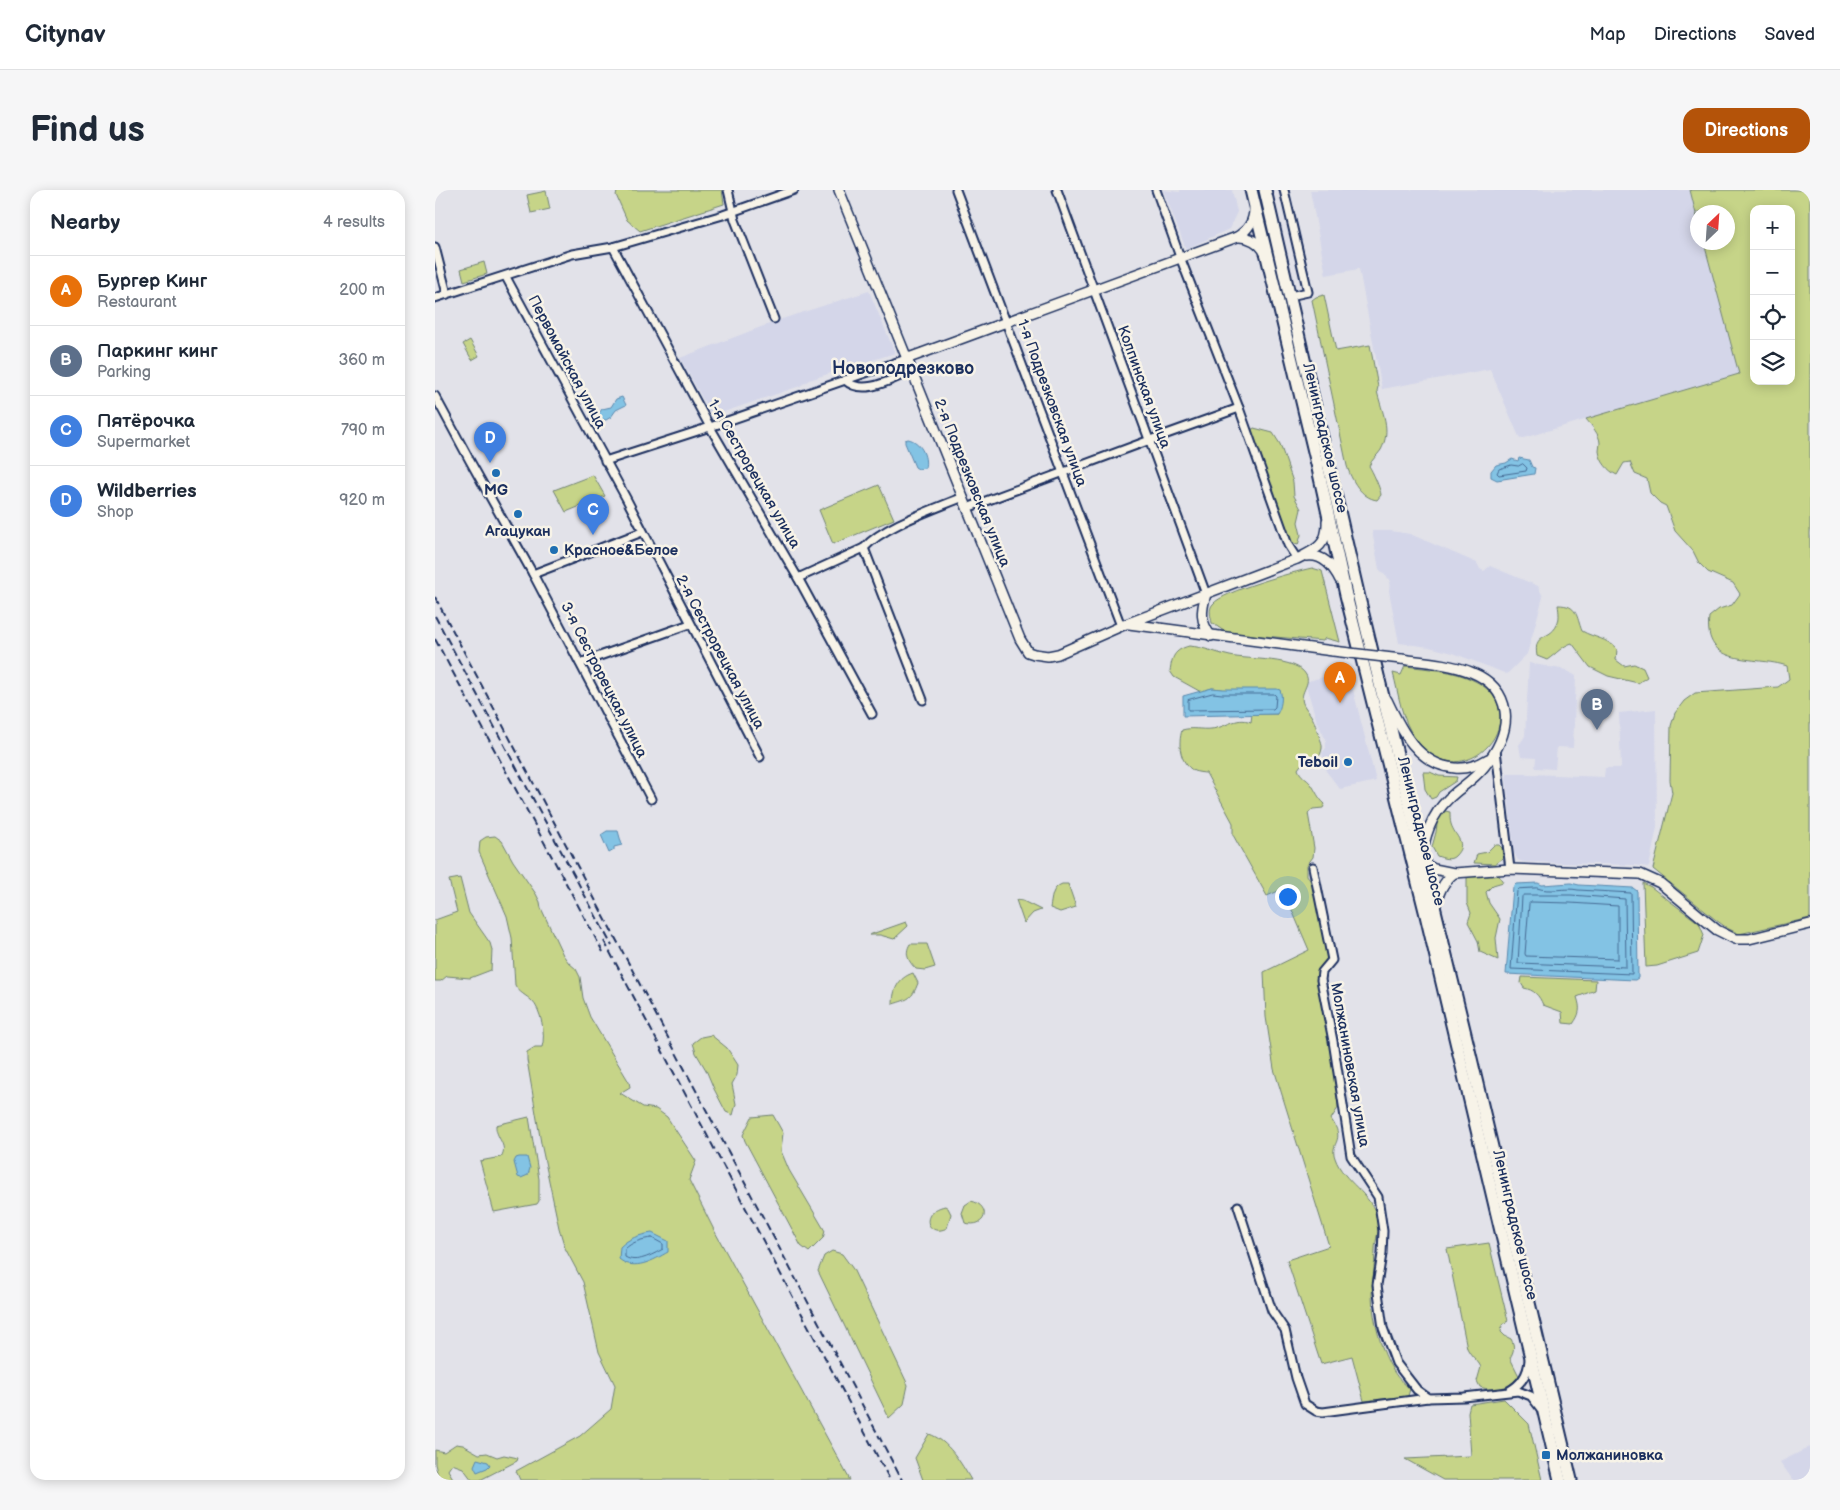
<!DOCTYPE html>
<meta charset="utf-8">
<style>
:root{--surface:#fff;--page:#f6f6f7;--text:#1f2937;--muted:#747a83;--line:#e0e1e3;--accent:#b45309}
body{margin:0;font-family:"Balsamiq Sans",sans-serif;background:var(--page);color:var(--text)}
.controls{position:absolute;right:15px;top:15px;display:grid;overflow:hidden;border-radius:10px;box-shadow:0 2px 12px #0003}
.controls button{width:45px;height:45px;display:grid;place-items:center;padding:0;border:0;border-bottom:1px solid var(--line);background:var(--surface);color:var(--text);font:25px sans-serif}
.compass{position:absolute;left:1255px;top:15px;width:45px;height:45px;border-radius:50%;background:var(--surface);box-shadow:0 2px 12px #0003;rotate:25deg}
.you{position:absolute;left:852px;top:706px;width:18px;height:18px;margin:-12px;border:4px solid #fff;border-radius:50%;background:#1a73e8;box-shadow:0 0 0 8px #1a73e833}
.badge{display:grid;place-items:center;width:32px;height:32px;border-radius:50%;background:var(--accent);color:#fff;font-size:16px;font-weight:700}
.pin{position:absolute;translate:-50% -41px;filter:drop-shadow(0 1px 2px #0008)}
.pin::after{content:'';position:absolute;top:26px;width:18px;height:15px;background:inherit;clip-path:polygon(0 0,100% 0,50% 100%)}
.list{margin:0;padding:0;list-style:none}
h2{display:flex;justify-content:space-between;align-items:center;height:65px;margin:0;padding:0 20px;font-size:21px}
h2 small{font-size:16px;font-weight:400;color:var(--muted)}
.list li{display:grid;grid-template-columns:32px 1fr auto;gap:15px;align-items:center;box-sizing:border-box;height:70px;padding:0 20px;border-top:1px solid var(--line)}
.list b{display:block;font-size:19px;white-space:nowrap}
.list p{margin:0;font-size:16px;white-space:nowrap;color:var(--muted)}
.list em{font-size:16px;font-style:normal;color:var(--muted)}
.icon{flex:none;width:28px;height:28px;fill:none;stroke:currentColor;stroke-width:2;stroke-linecap:round;stroke-linejoin:round}
.map{position:relative;flex:none;width:1375px;height:1290px;overflow:hidden;border-radius:15px}
header{display:flex;align-items:center;gap:30px;box-sizing:border-box;height:70px;padding:0 25px;background:var(--surface);border-bottom:1px solid var(--line)}
header strong{font-size:24px}
nav{display:flex;gap:28px;margin-inline-start:auto;font-size:18px}
.intro{display:flex;align-items:center;justify-content:space-between;box-sizing:border-box;height:120px;padding:0 30px}
h1{margin:0;font-size:35px}
.button{padding:12px 22px;border-radius:15px;background:var(--accent);color:#fff;font-size:18px;font-weight:700}
main{display:flex;gap:30px;padding:0 30px}
aside{flex:1;background:var(--surface);border-radius:15px;box-shadow:0 2px 12px #0003}
.map>svg:first-child{display:block}
.built{fill:#d4d6e9}
.green{fill:#c6d488;stroke:#708273;fill-rule:evenodd}
.water{fill:#83c3e4;stroke:#5988ae}
.lines{fill:none;stroke-linecap:round;stroke-linejoin:round}
.shore{stroke:#456a94;stroke-width:1}
.minor-casing{stroke:#1b2f5e;stroke-width:11}
.tertiary-casing{stroke:#1b2f5e;stroke-width:12}
.trunk-casing{stroke:#1b2f5e;stroke-width:15}
.minor{stroke:#f7f3e8;stroke-width:7}
.tertiary{stroke:#f7f3e8;stroke-width:9}
.trunk{stroke:#f7f3e8;stroke-width:11}
.rail{stroke:#1b2f5e;stroke-width:2;stroke-dasharray:8 4;stroke-linecap:butt}
.tertiary-bridge-casing{stroke:#1b2f5e;stroke-width:12;stroke-linecap:butt}
.tertiary-bridge{stroke:#f7f3e8;stroke-width:9}
.poi-dot{fill:#1f6fb2;stroke:#f7f3e8;stroke-width:2}
.labels{text-anchor:middle;dominant-baseline:central;stroke-width:5;stroke-linejoin:round;paint-order:stroke}
.street-label{font-size:15px;fill:#1b2f5e;stroke:#f7f3e8}
.poi-label{font-size:15px;font-weight:bold;fill:#1b2f5e;stroke:#f7f3e8}
.quarter-label{font-size:18px;font-weight:bold;fill:#1b2f5e;stroke:#f7f3e8}
</style>
<header>
<strong>Citynav</strong>
<nav><a>Map</a><a>Directions</a><a>Saved</a></nav>
</header>
<div class="intro"><h1>Find us</h1><a class="button">Directions</a></div>
<main>
<aside>
<h2>Nearby<small>4 results</small></h2>
<ul class="list">
<li><span class="badge" style="background:#e8710a">A</span><div><b>Бургер Кинг</b><p>Restaurant</p></div><em>200 m</em></li>
<li><span class="badge" style="background:#5c6f8a">B</span><div><b>Паркинг кинг</b><p>Parking</p></div><em>360 m</em></li>
<li><span class="badge" style="background:#3f7fe0">C</span><div><b>Пятёрочка</b><p>Supermarket</p></div><em>790 m</em></li>
<li><span class="badge" style="background:#3f7fe0">D</span><div><b>Wildberries</b><p>Shop</p></div><em>920 m</em></li>
</ul>
</aside>
<div class="map">
<svg width="1375" height="1290" viewBox="0 0 1375 1290">
<rect width="100%" height="100%" fill="#e2e2e9"/>
<filter id="ink" filterUnits="userSpaceOnUse"><feTurbulence type="fractalNoise" baseFrequency=".02" numOctaves="2"/><feDisplacementMap in="SourceGraphic" scale="10" xChannelSelector="R" yChannelSelector="G"/><feConvolveMatrix kernelMatrix="1 2 1 2 8 2 1 2 1" color-interpolation-filters="sRGB"/></filter>
<g filter="url(#ink)">
<g class="built">
<path d="M728,0L745,2V0H797L802,22L794,39L751,59Z"/>
<path d="M875,0H1255L1262,28V52L1269,53L1305,184L1085,249L1055,179L947,199L924,79L891,85Z"/>
<path d="M434,101L460,163L374,190L365,196L277,226L245,168L347,129Z"/>
<path d="M937,341H956L975,344L1042,373L1045,379L1049,381L1055,376L1103,396L1108,407L1092,464L1072,484L1018,463L994,457L964,453L954,401L955,390L944,379Z"/>
<path d="M1094,473L1131,480L1141,486L1138,558L1122,557L1120,579L1100,578L1101,568L1086,567L1084,555L1090,546Z"/>
<path d="M906,482L914,484L941,591L905,599L891,581L887,563L891,558V550L882,532L870,492Z"/>
<path d="M1221,519L1222,637L1214,677L1199,675L1088,672L1083,670L1079,663L1071,587L1073,583L1169,587L1170,578H1186L1184,523Z"/>
<path d="M1375,1257V1290H1358L1345,1272Z"/>
</g>
<g class="green">
<path d="M183,0H287L289,14L205,41L192,30L181,5Z"/>
<path d="M1255,0H1375V728L1304,744L1292,738L1281,730L1218,679L1237,603L1235,590L1236,536L1240,523L1249,511L1260,503L1343,497L1354,489L1352,476C1320,465 1268,479 1274,427L1284,419L1297,415L1305,404L1298,393L1273,382L1264,373L1258,361L1240,341L1231,316L1225,313L1215,303L1212,289L1200,284L1195,272L1189,273L1182,285C1173,281 1165,271 1164,261C1164,258 1165,256 1165,253C1165,245 1156,235 1151,229L1304,184L1269,53L1292,52V22H1262V28ZM1319,19H1356V191H1319Z"/>
<path d="M111,1L115,19L96,23L92,5Z"/>
<path d="M49,72L52,84L29,91L26,79Z"/>
<path d="M889,105L901,161L935,155L943,197L942,201C947,223 957,239 946,260C942,266 937,269 934,276C937,280 946,300 946,305L942,310C926,308 916,289 912,276L877,110L881,107Z"/>
<path d="M35,150L44,166L37,170L28,154Z"/>
<path d="M819,238L838,243L845,254L858,292L859,306L866,319L863,332L866,345L863,355L857,353L816,240Z"/>
<path d="M158,285L170,306L131,322L119,300Z"/>
<path d="M444,295L459,329L398,354L384,320Z"/>
<path d="M877,378L887,381L905,452L890,448L888,451L792,443L777,433C776,427 773,419 778,414C788,401 858,382 877,378Z"/>
<path d="M1123,415C1143,415 1141,426 1147,441C1159,448 1172,448 1182,459L1181,470L1189,476L1199,474L1208,478L1212,487L1203,493L1173,486L1155,477L1137,453C1127,456 1121,464 1112,470L1102,466C1098,442 1114,451 1122,435C1125,429 1124,422 1123,415Z"/>
<path d="M754,456C769,457 781,463 795,466C813,470 862,467 871,485C877,495 861,504 870,517C878,528 878,528 882,540C885,551 890,554 885,565C874,567 869,570 863,579C866,587 871,588 876,594C881,601 883,608 890,614L888,618L878,619L873,623L879,658L878,667L872,675V685L880,699L892,765L891,773L884,781L900,875L903,918L896,929C912,952 894,952 900,968C908,992 937,1003 943,1030C945,1040 940,1050 940,1060C940,1075 937,1091 937,1106C938,1130 946,1162 959,1182C963,1189 970,1194 975,1199L973,1206L929,1211L917,1166L886,1174L852,1070L894,1056L839,879L831,827L829,782L874,760L848,699L832,706L798,645V633L771,583C768,583 762,582 759,581C744,572 743,554 747,540C758,537 765,540 776,539C790,538 801,526 816,532L817,524H842L787,499L777,498L766,502L739,487L735,481C737,467 739,460 754,456Z"/>
<path d="M970,476C993,479 1019,480 1040,491C1106,525 1026,614 980,548C966,529 964,505 958,483L966,485Z"/>
<path d="M988,582H995L1004,586L1022,587L1021,591L1004,602L1001,607L996,609L990,599Z"/>
<path d="M1010,621L1015,622C1015,626 1015,631 1016,634C1020,647 1033,653 1020,666C1015,671 1008,668 1002,666L997,657L1001,642L1003,627Z"/>
<path d="M60,646L67,651L78,671L101,704L105,712L106,718L128,765L134,773L141,779L145,787L148,808L155,827L194,892L195,897L185,903L208,917L221,919L232,927L261,971L254,990L279,1040L415,1290H85L81,1281L145,1246L176,1219L180,1195L164,1162L148,1092L130,1058L124,1038L106,953L92,870V862L100,857H107C111,845 106,819 97,811C91,805 84,803 80,795L77,748L72,726L44,662L45,651L51,647Z"/>
<path d="M1059,655H1064L1067,658L1068,668L1060,674L1039,673L1042,664L1052,662Z"/>
<path d="M1042,684L1052,686L1063,684L1068,692L1058,695L1051,702L1054,713L1065,729L1061,748L1063,770L1045,762L1043,751L1033,732L1036,723L1032,713V688Z"/>
<path d="M25,688L34,723L55,753L57,760L56,780L35,788L12,786L6,791H0V730L22,722L14,690Z"/>
<path d="M1208,693L1216,697L1264,733L1269,745L1263,763L1222,776L1211,777Z"/>
<path d="M627,694H633L641,717L625,722L615,718C617,709 616,698 627,694Z"/>
<path d="M581,710L588,711L606,720L598,723L589,733Z"/>
<path d="M471,732L473,736L459,749L445,745H434Z"/>
<path d="M475,754H492L500,777L490,780L481,779C474,772 469,764 475,754Z"/>
<path d="M478,783L483,793C477,809 474,809 458,814C458,800 463,788 478,783Z"/>
<path d="M1087,787L1161,790L1160,800L1142,807C1146,819 1145,824 1138,834L1128,833L1127,822L1108,815C1104,805 1099,800 1089,798L1086,793Z"/>
<path d="M276,845L292,858L303,875L302,885L297,894L301,914L298,925L291,922L279,899L271,880L261,863L258,853L266,847Z"/>
<path d="M338,925L348,943L346,961L354,980L390,1041L388,1048L374,1062L366,1056L310,951L308,945L317,927Z"/>
<path d="M94,927L104,989V1011L102,1014L59,1022L45,971L66,967C74,955 60,948 61,935Z"/>
<path d="M536,1011C556,1015 553,1039 530,1033L527,1023L530,1015Z"/>
<path d="M510,1016L513,1018L516,1024L512,1038C492,1048 483,1022 510,1016Z"/>
<path d="M1054,1053L1073,1131L1067,1135L1066,1142L1070,1146L1076,1149C1080,1156 1079,1161 1075,1168L1084,1186C1075,1198 1060,1202 1045,1197L1042,1191L1046,1177C1041,1168 1037,1168 1032,1158L1012,1059Z"/>
<path d="M397,1061L407,1064L418,1079L473,1195L469,1214L454,1228L383,1081L389,1066Z"/>
<path d="M1069,1209L1094,1234L1107,1290H1008L970,1269L1036,1266L1033,1222L1035,1214Z"/>
<path d="M494,1244C513,1250 526,1273 536,1290H488L480,1268Z"/>
<path d="M21,1254L28,1255L44,1264L52,1263L62,1267L69,1265L83,1268L82,1271L45,1290H37L28,1278L17,1274L13,1280L19,1290H4L0,1274V1260L9,1262Z"/>
</g>
<g class="water">
<path d="M187,207L191,215L181,220L176,227L171,230L166,229L163,225L167,219L176,217L181,209Z"/>
<path d="M473,249C485,251 493,266 490,278L483,279L480,277L470,253V250Z"/>
<path d="M1084,268L1094,270L1097,277L1100,278L1099,284L1062,290L1056,287V281L1061,275L1071,273L1077,269L1083,271Z"/>
<path d="M777,498L787,499H842L845,500C848,507 846,518 842,524L748,526V506Z"/>
<path d="M172,641H183L187,655L179,657V660L174,663L166,645Z"/>
<path d="M1103,693L1107,695L1136,693L1144,695L1198,698L1202,701L1203,788L1200,790L1071,784L1078,697L1081,694Z"/>
<path d="M84,967H92L95,978L93,985L86,988L83,987L79,972L81,968Z"/>
<path d="M217,1043L233,1051V1062C219,1070 199,1082 184,1069L185,1057C194,1048 204,1045 217,1043Z"/>
<path d="M42,1269L53,1272L55,1275L52,1278L42,1282L39,1276Z"/>
</g>
<g class="lines">
<g class="shore">
<path d="M1088,274L1092,278L1091,281L1064,285L1062,283L1064,279L1076,275L1083,276Z"/>
<path d="M778,503L787,504H839L841,506L840,517L838,519L753,520V510Z"/>
<path d="M1102,698C1115,703 1130,697 1143,700L1196,703L1197,784L1076,779L1082,701L1084,699Z"/>
<path d="M1089,705H1136L1190,709L1191,777L1083,773L1087,707Z"/>
<path d="M1096,712L1135,713L1183,716V769L1091,766L1090,764L1094,714Z"/>
<path d="M217,1048L228,1054V1059C217,1065 201,1074 190,1067V1059C197,1052 207,1049 217,1048Z"/>
</g>
<g class="minor-casing">
<g id="minor">
<path d="M293,0L300,30L339,129"/>
<path d="M521,0L686,436"/>
<path d="M622,0L771,404"/>
<path d="M721,0L745,67L804,218L853,355L862,369"/>
<path d="M849,0L873,102L855,106"/>
<path d="M0,57L12,104"/>
<path d="M178,57L275,237L363,388L437,524"/>
<path d="M71,87L191,308L325,567"/>
<path d="M0,108L137,64L178,57L288,25L359,0"/>
<path d="M410,190C428,207 457,189 477,181"/>
<path d="M0,206L35,271L98,384L216,609"/>
<path d="M170,271L275,237L471,169"/>
<path d="M532,318L715,250L804,218"/>
<path d="M429,358L488,510"/>
<path d="M98,384L207,342"/>
<path d="M363,388L429,358C448,336 500,319 528,307"/>
<path d="M145,473L255,434"/>
<path d="M1061,560L1075,679"/>
<path d="M878,677L897,770L887,782L886,790L898,851L916,966L943,1007L948,1041L947,1064L942,1095L948,1138L961,1173L982,1200L993,1208"/>
<path d="M803,1016L837,1121L850,1140L861,1188L870,1214L881,1221L888,1222L993,1208L1029,1207L1083,1201L1096,1206L1106,1219"/>
<path d="M1074,1201C1087,1194 1093,1184 1094,1170"/>
</g>
</g>
<g class="tertiary-casing">
<g id="tertiary">
<path d="M404,0L585,449L593,462L599,464L613,466L623,464L691,434L862,369C881,360 893,355 892,331"/>
<path d="M802,47C814,46 825,53 830,63"/>
<path d="M471,169L802,47C813,40 819,32 819,19"/>
<path d="M872,366C888,364 898,376 905,390"/>
<path d="M771,404C766,421 765,432 776,446"/>
<path d="M694,434L898,461"/>
<path d="M966,469C1003,474 1063,475 1070,521C1073,542 1062,561 1049,577C1041,587 1031,594 1021,602C1000,619 992,637 987,664"/>
<path d="M952,510C966,540 983,575 1020,578C1031,579 1044,575 1053,569"/>
<path d="M988,673L999,679L1019,683L1075,679L1205,684L1225,693L1282,740L1300,749H1314L1375,734"/>
<path d="M1000,719C1003,704 1007,693 1019,683"/>
</g>
</g>
<g class="trunk-casing">
<g id="trunk">
<path d="M816,0L882,274L911,405L990,721L1125,1290"/>
<path d="M830,0L925,412L1034,860L1136,1290"/>
</g>
</g>
<use href="#minor" class="minor"/>
<use href="#tertiary" class="tertiary"/>
<use href="#trunk" class="trunk"/>
<g class="rail">
<path d="M0,407L467,1290"/>
<path d="M0,426L177,756"/>
<path d="M0,449L168,762"/>
<path d="M169,751L455,1290"/>
</g>
<g class="tertiary-bridge-casing">
<path id="tertiary-bridge" d="M898,461L966,469"/>
</g>
<use href="#tertiary-bridge" class="tertiary-bridge"/>
</g>
</g>
<g class="poi-dot">
<circle cx="61" cy="283" r="5"/>
<circle cx="83" cy="324" r="5"/>
<circle cx="119" cy="360" r="5"/>
<circle cx="913" cy="572" r="5"/>
<rect x="1106" y="1260" width="10" height="10" rx="2.5"/>
</g>
<g class="labels">
<g class="street-label">
<text transform="translate(132 172) rotate(62)">Первомайская улица</text>
<text transform="translate(709 197) rotate(70)">Колпинская улица</text>
<text transform="translate(617 213) rotate(70)">1-я Подрезковская улица</text>
<text transform="translate(890 248) rotate(77)">Ленинградское шоссе</text>
<text transform="translate(319 284) rotate(60)">1-я Сестрорецкая улица</text>
<text transform="translate(537 293) rotate(68)">2-я Подрезковская улица</text>
<text transform="translate(285 462) rotate(62)">2-я Сестрорецкая улица</text>
<text transform="translate(169 490) rotate(63)">3-я Сестрорецкая улица</text>
<text transform="translate(986 641) rotate(76)">Ленинградское шоссе</text>
<text transform="translate(915 875) rotate(80)">Молжаниновская улица</text>
<text transform="translate(1080 1035) rotate(77)">Ленинградское шоссе</text>
</g>
<g class="poi-label">
<text x="61" y="300">MG</text>
<text x="83" y="341">Агацукан</text>
<text x="129" y="360" text-anchor="start">Красное&amp;Белое</text>
<text x="903" y="572" text-anchor="end">Teboil</text>
<text x="1121" y="1265" text-anchor="start">Молжаниновка</text>
</g>
<g class="quarter-label">
<text x="468" y="178">Новоподрезково</text>
</g>
</g>
</svg>
<div class="controls">
<button>+</button>
<button>−</button>
<button><svg class="icon" aria-label="locate" viewBox="0 0 24 24"><circle cx="12" cy="12" r="6"/><path d="M12 2v4M12 18v4M2 12h4M18 12h4"/></svg></button>
<button><svg class="icon" aria-label="layers" viewBox="0 0 24 24"><path d="M12 4l9 5-9 5-9-5zM3 14l9 5 9-5"/></svg></button>
</div>
<svg class="compass" viewBox="-18 -18 36 36"><path d="M0-13l5 13h-10z" fill="#e53935"/><path d="M0 13l5-13h-10z" fill="#747a83"/></svg>
<div class="you"></div>
<div class="pin badge" style="left:905px;top:513px;background:#e8710a">A</div>
<div class="pin badge" style="left:1162px;top:540px;background:#5c6f8a">B</div>
<div class="pin badge" style="left:158px;top:345px;background:#3f7fe0">C</div>
<div class="pin badge" style="left:55px;top:273px;background:#3f7fe0">D</div>
</div>
</main>
